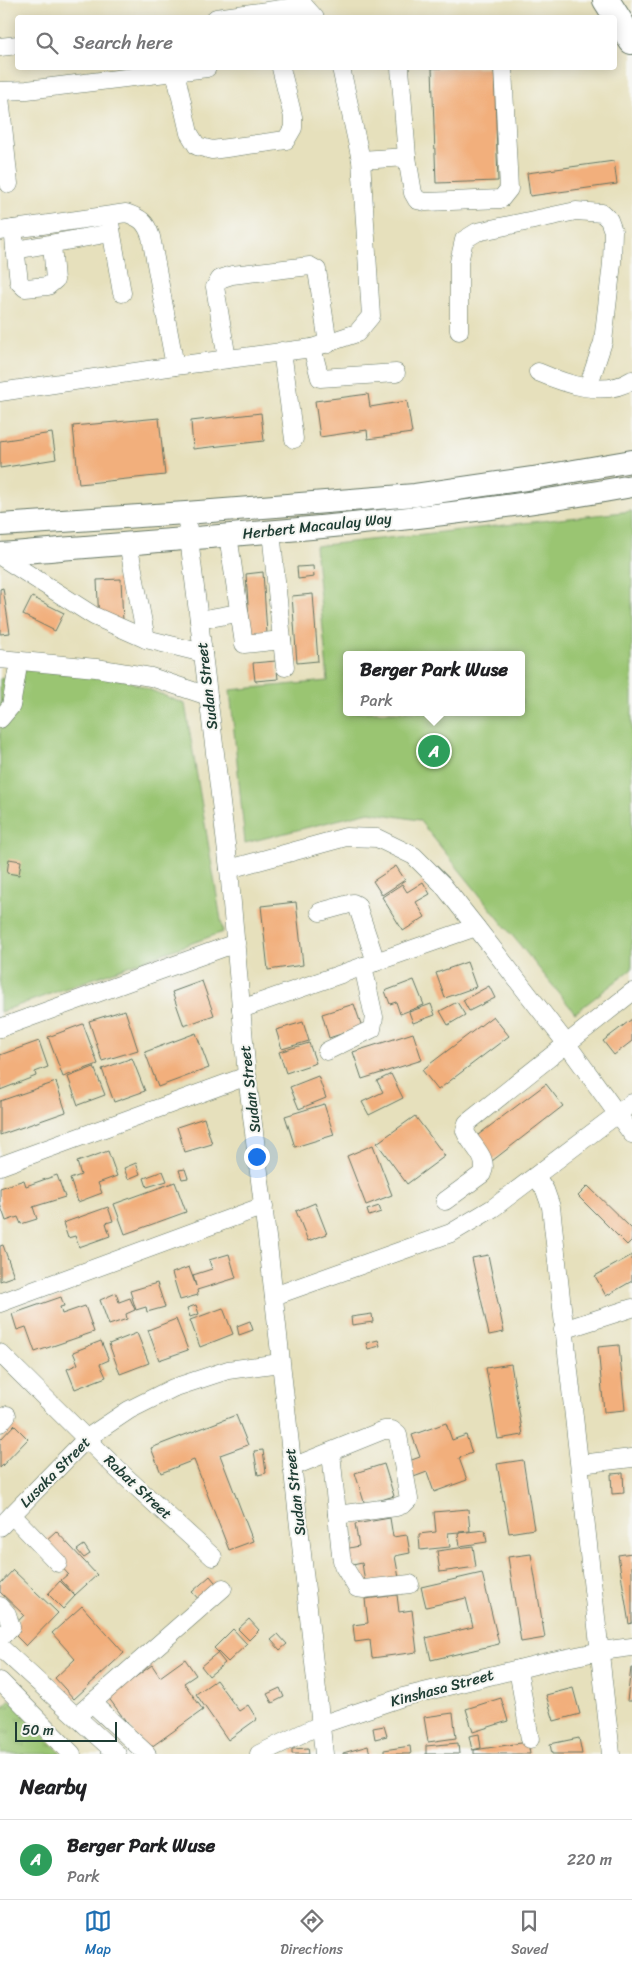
<!DOCTYPE html>
<style>
:root{--surface:#fff;--page:#f6f6f6;--text:#202124;--muted:#757577;--line:#e0e0e0;--accent:#1f6fb2}
body{margin:0;font-family:Sriracha,sans-serif;background:var(--page);color:var(--text)}
.scale{position:absolute;left:15px;bottom:12px;width:102px;box-sizing:border-box;padding-left:5px;border:2px solid #1f3d34;border-top:0;font-size:14px;line-height:18px;white-space:nowrap;color:#1f3d34;-webkit-text-stroke:4px #f6f6f2;paint-order:stroke}
.you{position:absolute;left:256px;top:1156px;width:18px;height:18px;margin:-12px;border:4px solid #fff;border-radius:50%;background:#1a73e8;box-shadow:0 0 0 8px #1a73e833}
.badge{display:grid;place-items:center;width:32px;height:32px;border-radius:50%;background:var(--accent);color:#fff;font-size:16px;font-weight:700}
.pin{position:absolute;translate:-50% -50%;border:2px solid #fff;box-shadow:0 1px 5px #0006}
.popup{position:absolute;left:343px;top:651px;width:182px;height:65px;box-sizing:border-box;display:grid;place-content:center;border-radius:5px;background:var(--surface);filter:drop-shadow(0 1px 4px #0005);font-size:16px;white-space:nowrap;color:var(--muted)}
.popup b{font-size:19px;color:var(--text)}
.popup::after{content:'';position:absolute;left:50%;top:100%;margin-left:-10px;border:10px solid transparent;border-top-color:var(--surface)}
.list{margin:0;padding:0;list-style:none}
h2{display:flex;justify-content:space-between;align-items:center;height:65px;margin:0;padding:0 20px;font-size:21px}
h2 small{font-size:16px;font-weight:400;color:var(--muted)}
.list li{display:grid;grid-template-columns:32px 1fr auto;gap:15px;align-items:center;box-sizing:border-box;height:80px;padding:0 20px;border-top:1px solid var(--line)}
.list b{display:block;font-size:19px;white-space:nowrap}
.list p{margin:0;font-size:16px;white-space:nowrap;color:var(--muted)}
.list em{font-size:16px;font-style:normal;color:var(--muted)}
.icon{flex:none;width:28px;height:28px;fill:none;stroke:currentColor;stroke-width:2;stroke-linecap:round;stroke-linejoin:round}
.map{position:relative;flex:none;width:632px;height:1754px;overflow:hidden}
.search{position:absolute;background:var(--surface);box-shadow:0 2px 12px #0003;left:15px;right:15px;top:15px;height:55px;display:flex;align-items:center;gap:12px;box-sizing:border-box;padding:0 18px;border-radius:5px;color:var(--muted);font-size:19px}
.sheet{height:145px;background:var(--surface)}
nav{display:flex;justify-content:space-around;align-items:center;box-sizing:border-box;height:70px;border-top:1px solid var(--line);background:var(--surface);font-size:14px;color:var(--muted)}
nav a{display:grid;justify-items:center;gap:2px}
nav .on{color:var(--accent)}
.map>svg:first-child{display:block}
.grass{fill:url(#grass-tufts);stroke:#5c8153}
.green{fill:#9ac572;stroke:#5c8153;fill-rule:evenodd}
.building{fill:#f2af7b}
.lines{fill:none;stroke-linecap:round;stroke-linejoin:round}
.minor-casing{stroke:#657664;stroke-width:19}
.major-casing{stroke:#657664;stroke-width:24}
.highway-casing{stroke:#657664;stroke-width:28}
.minor{stroke:#fff;stroke-width:18}
.major{stroke:#fff;stroke-width:22}
.highway{stroke:#fff;stroke-width:26}
.labels{text-anchor:middle;dominant-baseline:central;stroke-width:4;stroke-linejoin:round;paint-order:stroke}
.street-label{font-size:15px;fill:#1f3d34;stroke:#f6f6f2}
</style>
<div class="map">
<svg width="632" height="1754" viewBox="0 0 632 1754">
<defs>
<pattern id="grass-tufts" width="24" height="20" patternUnits="userSpaceOnUse" patternTransform="scale(1.25)"><rect width="24" height="20" fill="#9ac572"/><path d="M3 7l-1-3M5 7V3M7 7l1-3M15 17l-1-3M17 17v-4M19 17l1-3" fill="none" stroke="#7da15e"/></pattern>
</defs>
<rect width="100%" height="100%" fill="#f6f6f2"/>
<filter id="ink" filterUnits="userSpaceOnUse"><feTurbulence type="fractalNoise" baseFrequency=".02" numOctaves="2"/><feDisplacementMap in="SourceGraphic" scale="10" xChannelSelector="R" yChannelSelector="G"/><feConvolveMatrix kernelMatrix="1 2 1 2 8 2 1 2 1" color-interpolation-filters="sRGB"/></filter>
<filter id="wash" filterUnits="userSpaceOnUse"><feTurbulence type="fractalNoise" baseFrequency=".0096" numOctaves="4" result="noise"/><feDisplacementMap in="SourceGraphic" scale="20" xChannelSelector="R" yChannelSelector="G"/><feGaussianBlur stdDeviation="1.12" result="paint"/><feColorMatrix in="noise" values="0 0 0 0 0 0 0 0 0 0 0 0 0 0 0 0 0 1.4 0 .05"/><feComposite in="paint" operator="in"/></filter>
<g filter="url(#wash)">
<rect width="100%" height="100%" fill="#e6e0bc"/>
<path class="grass" d="M10,1700L62,1754H0V1711Z"/>
<g class="green">
<path d="M632,511V969L575,1013L419,820L369,812L245,843L230,690L328,681L315,546ZM346,655H522V712H346Z"/>
<path d="M30,669L126,680L185,704L223,932L0,1012V679Z"/>
</g>
<g id="blocks">
<g class="building">
<path d="M432,68H494L498,181L436,183Z"/>
<path d="M614,161L617,184L530,196L527,173Z"/>
<path d="M368,394L370,407L407,401L412,433L368,439L367,430L320,437L315,401Z"/>
<path d="M261,413L264,441L193,449L191,421Z"/>
<path d="M159,418L165,475L79,484L73,426Z"/>
<path d="M52,433L56,459L0,468V441Z"/>
<path d="M313,566L314,577L298,579L297,567Z"/>
<path d="M263,572L267,634L250,636L246,574Z"/>
<path d="M121,579L123,622L99,623L97,580Z"/>
<path d="M3,588L10,633L0,634V589Z"/>
<path d="M313,594L318,661L297,663L292,596Z"/>
<path d="M32,597L64,613L55,631L23,615Z"/>
<path d="M276,661L278,679L255,681L253,663Z"/>
<path d="M9,859L21,861L19,875L7,873Z"/>
<path d="M396,866L405,880L382,895L373,881Z"/>
<path d="M423,882L430,894L416,902L425,917L403,931L382,897L402,884L407,892Z"/>
<path d="M296,902L303,965L268,970L261,906Z"/>
<path d="M467,962L476,987L445,998L436,973Z"/>
<path d="M414,980L424,1005L400,1014L396,1002L390,1004L385,991Z"/>
<path d="M202,981L214,1015L184,1026L172,992Z"/>
<path d="M489,986L495,998L469,1011L463,1000Z"/>
<path d="M457,1002L465,1015L448,1025L440,1011Z"/>
<path d="M354,1004L362,1027L329,1038L322,1014Z"/>
<path d="M431,1004L435,1015L413,1023L409,1012Z"/>
<path d="M125,1010L138,1050L102,1061L89,1021Z"/>
<path d="M493,1016L509,1036L438,1090L422,1070Z"/>
<path d="M632,1019V1041L614,1055L603,1041Z"/>
<path d="M303,1022L309,1041L282,1049L276,1030Z"/>
<path d="M83,1024L98,1064L63,1077L48,1037Z"/>
<path d="M196,1033L209,1068L158,1087L145,1052Z"/>
<path d="M413,1033L422,1060L362,1079L353,1052Z"/>
<path d="M39,1041L48,1067L35,1072L36,1076L0,1090V1055Z"/>
<path d="M309,1043L316,1063L286,1073L279,1052Z"/>
<path d="M132,1058L145,1091L114,1102L102,1069Z"/>
<path d="M94,1067L105,1095L78,1105L68,1077Z"/>
<path d="M391,1074L403,1098L369,1115L362,1102L383,1092L377,1081Z"/>
<path d="M318,1076L326,1098L299,1109L290,1087Z"/>
<path d="M56,1082L66,1112L0,1135V1101Z"/>
<path d="M546,1084L563,1106L492,1161L474,1138Z"/>
<path d="M324,1104L334,1135L295,1147L285,1116Z"/>
<path d="M415,1116L445,1156L407,1184L377,1143Z"/>
<path d="M204,1118L212,1144L185,1152L177,1127Z"/>
<path d="M373,1145L392,1195L366,1205L347,1156Z"/>
<path d="M108,1151L117,1176L98,1183L102,1193L78,1202L70,1179L81,1175L77,1162Z"/>
<path d="M136,1163L140,1174L128,1179L124,1168Z"/>
<path d="M185,1169L188,1178L182,1179L179,1170Z"/>
<path d="M163,1171L167,1181L147,1187L144,1178Z"/>
<path d="M57,1175L65,1197L33,1207L37,1219L21,1224L18,1217L6,1221L0,1204V1188L24,1180L26,1186Z"/>
<path d="M175,1182L186,1212L125,1234L114,1204Z"/>
<path d="M588,1186L632,1229V1240L627,1245L578,1196Z"/>
<path d="M315,1203L327,1234L308,1241L296,1211Z"/>
<path d="M379,1206L381,1212L369,1216L367,1210Z"/>
<path d="M108,1207L113,1221L106,1223L110,1236L79,1247L75,1236L68,1238L63,1223Z"/>
<path d="M3,1245L14,1276L0,1281V1246Z"/>
<path d="M229,1254L236,1278L197,1290L198,1295L180,1300L172,1273L189,1267L196,1286L193,1275L212,1269L209,1260Z"/>
<path d="M488,1255L504,1332L489,1335L472,1258Z"/>
<path d="M632,1255V1281L606,1296L595,1276Z"/>
<path d="M157,1283L165,1307L147,1312L146,1307L136,1310L130,1291Z"/>
<path d="M116,1293L119,1302L130,1298L135,1310L126,1314L127,1319L109,1325L100,1300Z"/>
<path d="M61,1297L64,1306L60,1307L62,1314L85,1306L94,1332L35,1352L26,1327L17,1330L12,1314Z"/>
<path d="M196,1305L199,1314L190,1317L187,1308Z"/>
<path d="M223,1308L233,1334L200,1347L190,1320Z"/>
<path d="M372,1314L373,1322L352,1325L351,1317Z"/>
<path d="M176,1319L188,1350L159,1360L148,1330Z"/>
<path d="M250,1321L253,1330L239,1335L237,1326Z"/>
<path d="M137,1333L149,1363L120,1374L109,1344Z"/>
<path d="M378,1340L380,1346L368,1349L366,1343Z"/>
<path d="M101,1341L109,1360L100,1364L106,1377L75,1389L67,1369L78,1364L73,1352Z"/>
<path d="M619,1345L625,1410L604,1412L598,1347Z"/>
<path d="M511,1364L523,1435L498,1439L486,1368Z"/>
<path d="M236,1415L248,1445L220,1455L253,1541L229,1550L194,1460L161,1473L151,1448Z"/>
<path d="M446,1423L452,1440L466,1435L472,1453L459,1458L467,1480L434,1492L427,1472L411,1478L406,1462L420,1457L412,1435Z"/>
<path d="M14,1425L28,1439L0,1468V1440Z"/>
<path d="M263,1450L266,1473L258,1475L254,1451Z"/>
<path d="M523,1460L534,1529L509,1533L497,1464Z"/>
<path d="M384,1464L394,1496L365,1505L355,1473Z"/>
<path d="M623,1473L624,1493L612,1494L611,1474Z"/>
<path d="M468,1509L470,1531L448,1533L450,1547L420,1550L419,1534L436,1532L434,1512Z"/>
<path d="M390,1518L393,1537L407,1535L410,1553L395,1556L399,1578L365,1583L362,1563L348,1566L345,1549L359,1546L355,1524Z"/>
<path d="M485,1530L487,1542L460,1546L458,1533Z"/>
<path d="M56,1531L97,1575L75,1595L61,1580L68,1574L58,1563L45,1541Z"/>
<path d="M84,1545L90,1554L84,1558L77,1550Z"/>
<path d="M473,1546L476,1567L440,1572L437,1551Z"/>
<path d="M632,1553V1623L629,1624L618,1555Z"/>
<path d="M531,1554L545,1638L521,1642L508,1557Z"/>
<path d="M13,1570L58,1613L26,1646L10,1630L24,1615L0,1592V1584Z"/>
<path d="M482,1573L499,1644L431,1660L426,1638L473,1627L466,1598L426,1607L421,1587Z"/>
<path d="M210,1576L220,1588L202,1603L192,1592Z"/>
<path d="M60,1581L75,1596L63,1609L48,1594Z"/>
<path d="M397,1595L399,1612L412,1610L417,1652L372,1658L370,1640L355,1642L353,1625L368,1623L365,1599Z"/>
<path d="M82,1606L124,1653L74,1699L55,1678L75,1659L52,1633Z"/>
<path d="M249,1619L259,1630L249,1640L238,1629Z"/>
<path d="M233,1629L247,1644L228,1662L214,1648Z"/>
<path d="M278,1634L287,1644L280,1650L271,1640Z"/>
<path d="M217,1653L225,1663L209,1676L201,1666Z"/>
<path d="M185,1659L196,1675L184,1683L203,1710L147,1750L108,1697L152,1665L160,1677Z"/>
<path d="M631,1668H632V1701H627Z"/>
<path d="M216,1680L239,1711L248,1705L257,1719L228,1740L196,1694Z"/>
<path d="M280,1688L284,1697L272,1703L267,1694Z"/>
<path d="M573,1688L580,1714L554,1721L546,1695Z"/>
<path d="M501,1698L508,1721L473,1732L466,1709Z"/>
<path d="M453,1713L456,1738L428,1742L424,1717Z"/>
<path d="M384,1726L387,1736L375,1739L373,1728Z"/>
<path d="M479,1734L481,1748L472,1750L469,1736Z"/>
<path d="M579,1738L582,1754H552L550,1744Z"/>
<path d="M528,1742L530,1754H474V1750Z"/>
<path d="M458,1743L459,1754H426V1746Z"/>
<path d="M368,1746L370,1754H343V1753Z"/>
<path d="M410,1746L411,1754H384V1750Z"/>
<path d="M308,1748L309,1754H292V1749Z"/>
</g>
</g>
</g>
<g filter="url(#ink)">
<use href="#blocks" fill-opacity="0" stroke="#657664" stroke-width="1"/>
<g class="lines">
<g class="minor-casing">
<g id="minor">
<path d="M299,0L315,18"/>
<path d="M216,18L303,6"/>
<path d="M0,47L18,45"/>
<path d="M400,68L407,157"/>
<path d="M175,71L189,133L197,146L212,150L286,140L293,128V117L281,68"/>
<path d="M0,91L27,90L207,68"/>
<path d="M0,97L9,184"/>
<path d="M361,160L407,157L413,193L417,200L426,202L501,199L509,189L503,68"/>
<path d="M110,223L122,293"/>
<path d="M13,229L19,282L25,288L48,286L55,280L52,244"/>
<path d="M0,231L126,213C141,218 146,222 151,237L175,366"/>
<path d="M15,250L111,233"/>
<path d="M459,331V262L464,240L477,232L576,211L602,213L609,220L613,231L612,263L603,342L588,387"/>
<path d="M312,348L320,378L396,373"/>
<path d="M282,351L294,439"/>
<path d="M227,359L215,287L220,279L232,275L310,266L317,270L328,344"/>
<path d="M538,372C566,384 604,398 632,380"/>
<path d="M0,392L175,366L312,348L357,333L371,316L361,160L341,68"/>
<path d="M186,513L229,869L247,1076L269,1253L324,1754"/>
<path d="M228,535L244,644L282,640L271,531"/>
<path d="M128,543L146,639"/>
<path d="M0,556L94,616L146,639L203,653"/>
<path d="M199,620L238,613"/>
<path d="M282,640L285,667"/>
<path d="M0,659L96,668L151,677L208,696"/>
<path d="M0,719L11,706L17,672"/>
<path d="M229,869L346,837L377,838L414,856L442,884L476,927L566,1043L632,1134"/>
<path d="M320,912L353,903L357,905L376,962"/>
<path d="M241,1009L476,927"/>
<path d="M0,1028L236,943"/>
<path d="M327,1051L372,1029L374,1017L363,966"/>
<path d="M0,1166L247,1076"/>
<path d="M536,1176L545,1190L551,1207L611,1754"/>
<path d="M445,1201L482,1174C490,1158 471,1146 465,1131L467,1123L632,992"/>
<path d="M274,1296L451,1233L493,1208L632,1103"/>
<path d="M0,1303L264,1206"/>
<path d="M563,1330L632,1308"/>
<path d="M0,1353L117,1469L213,1557"/>
<path d="M0,1423L7,1415"/>
<path d="M331,1452L341,1555L343,1565L357,1588L364,1589L410,1584"/>
<path d="M580,1464L632,1458"/>
<path d="M292,1467L384,1430H392L398,1435L409,1499L404,1504L396,1507L337,1515"/>
<path d="M12,1515L58,1563"/>
<path d="M0,1527L87,1438L129,1410L173,1388L228,1370L280,1363"/>
<path d="M0,1606L7,1614L11,1627L0,1638"/>
<path d="M0,1647L117,1754"/>
<path d="M518,1669L530,1739"/>
<path d="M0,1681L72,1754"/>
<path d="M93,1704L147,1754"/>
<path d="M77,1716L223,1588"/>
<path d="M259,1754L320,1725L403,1697L547,1662L601,1651L632,1647"/>
</g>
</g>
<g class="major-casing">
<g id="major">
<path d="M0,525L186,513L415,495L533,478L632,461"/>
<path d="M0,554C211,536 424,524 632,486"/>
</g>
</g>
<g class="highway-casing">
<path id="highway" d="M606,0L632,41"/>
</g>
<use href="#minor" class="minor"/>
<use href="#major" class="major"/>
<use href="#highway" class="highway"/>
</g>
</g>
<g class="labels">
<g class="street-label">
<text transform="translate(317 526) rotate(-6)">Herbert Macaulay Way</text>
<text transform="translate(207 686) rotate(-97)">Sudan Street</text>
<text transform="translate(250 1089) rotate(-97)">Sudan Street</text>
<text transform="translate(55 1472) rotate(-45)">Lusaka Street</text>
<text transform="translate(138 1487) rotate(43)">Rabat Street</text>
<text transform="translate(295 1492) rotate(-97)">Sudan Street</text>
<text transform="translate(442 1688) rotate(-15)">Kinshasa Street</text>
</g>
</g>
</svg>
<div class="scale">50 m</div>
<div class="you"></div>
<div class="pin badge" style="left:434px;top:751px;background:#2e9e5b">A</div>
<div class="popup"><b>Berger Park Wuse</b>Park</div>
<div class="search"><svg class="icon" aria-label="search" viewBox="0 0 24 24"><circle cx="10" cy="10" r="6"/><path d="M15 15l6 6"/></svg>Search here</div>
</div>
<section class="sheet">
<h2>Nearby<small></small></h2>
<ul class="list">
<li><span class="badge" style="background:#2e9e5b">A</span><div><b>Berger Park Wuse</b><p>Park</p></div><em>220 m</em></li>
</ul>
</section>
<nav>
<a class="on"><svg class="icon" aria-label="map" viewBox="0 0 24 24"><path d="M3 6l6-2 6 2 6-2v14l-6 2-6-2-6 2zM9 4v14M15 6v14"/></svg>Map</a>
<a><svg class="icon" aria-label="directions" viewBox="0 0 24 24"><path d="M12 3l9 9-9 9-9-9zM9 14v-3h6M13 9l2 2-2 2"/></svg>Directions</a>
<a><svg class="icon" aria-label="saved" viewBox="0 0 24 24"><path d="M7 4h10v16l-5-4-5 4z"/></svg>Saved</a>
</nav>
